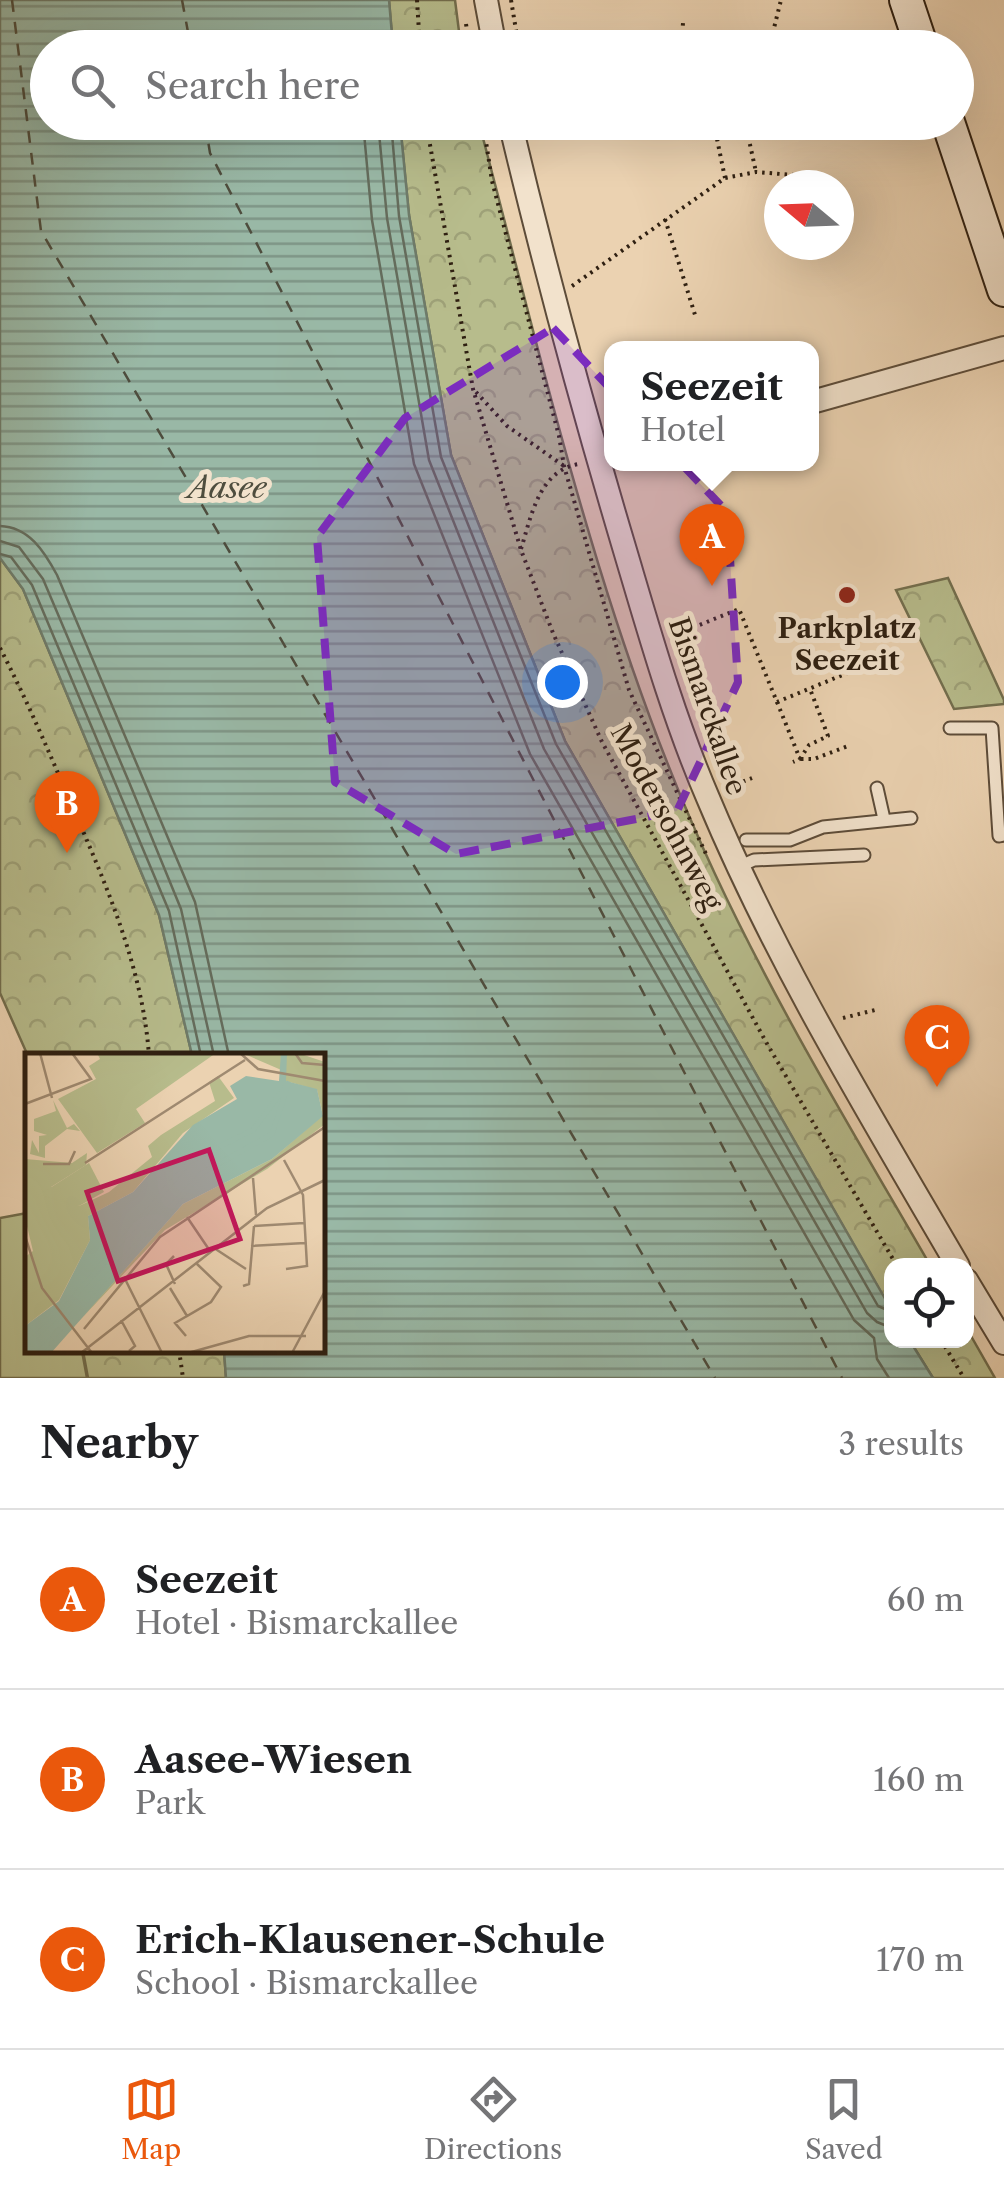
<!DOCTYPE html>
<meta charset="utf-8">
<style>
:root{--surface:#fff;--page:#f2f2f2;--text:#202124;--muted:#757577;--line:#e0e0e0;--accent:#ea580c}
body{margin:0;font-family:"Libre Caslon Text",serif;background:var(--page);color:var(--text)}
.controls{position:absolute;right:30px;bottom:30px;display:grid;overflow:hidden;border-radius:20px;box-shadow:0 10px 40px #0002}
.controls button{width:90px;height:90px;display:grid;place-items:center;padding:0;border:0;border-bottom:2px solid var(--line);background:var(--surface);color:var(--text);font:50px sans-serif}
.compass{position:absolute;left:764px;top:170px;width:90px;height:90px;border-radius:50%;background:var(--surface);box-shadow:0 10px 40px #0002;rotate:289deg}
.you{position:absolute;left:562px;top:682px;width:35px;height:35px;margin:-25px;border:8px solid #fff;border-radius:50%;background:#1a73e8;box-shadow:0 0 0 15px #1a73e833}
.badge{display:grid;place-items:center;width:65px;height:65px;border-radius:50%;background:var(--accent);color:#fff;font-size:32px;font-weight:700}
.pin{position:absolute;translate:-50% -82px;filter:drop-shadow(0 2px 5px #0008)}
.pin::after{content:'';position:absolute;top:52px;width:35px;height:30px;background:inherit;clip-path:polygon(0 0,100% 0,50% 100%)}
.popup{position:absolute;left:604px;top:341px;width:215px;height:130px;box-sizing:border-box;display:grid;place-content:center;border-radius:20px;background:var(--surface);filter:drop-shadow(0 2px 8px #0005);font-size:32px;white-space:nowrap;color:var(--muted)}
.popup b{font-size:38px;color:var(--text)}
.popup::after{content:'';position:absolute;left:50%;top:100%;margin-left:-20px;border:20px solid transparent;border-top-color:var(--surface)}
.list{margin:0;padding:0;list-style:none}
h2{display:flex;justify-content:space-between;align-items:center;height:130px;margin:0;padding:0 40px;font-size:42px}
h2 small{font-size:32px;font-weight:400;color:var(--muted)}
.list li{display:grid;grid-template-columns:65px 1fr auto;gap:30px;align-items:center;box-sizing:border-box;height:180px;padding:0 40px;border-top:2px solid var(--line)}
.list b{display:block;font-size:38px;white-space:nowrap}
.list p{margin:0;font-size:32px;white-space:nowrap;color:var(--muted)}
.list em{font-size:32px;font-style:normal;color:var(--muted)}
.icon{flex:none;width:55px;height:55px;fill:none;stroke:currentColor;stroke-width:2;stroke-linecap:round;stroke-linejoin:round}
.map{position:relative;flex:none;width:1004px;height:1378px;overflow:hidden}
.search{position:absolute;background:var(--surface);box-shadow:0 10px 40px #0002;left:30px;right:30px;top:30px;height:110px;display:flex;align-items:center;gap:25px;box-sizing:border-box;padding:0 35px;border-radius:55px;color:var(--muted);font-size:38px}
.sheet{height:670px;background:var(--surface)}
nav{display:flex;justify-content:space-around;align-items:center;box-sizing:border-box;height:140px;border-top:2px solid var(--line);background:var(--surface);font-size:28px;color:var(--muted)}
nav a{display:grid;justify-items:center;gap:5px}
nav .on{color:var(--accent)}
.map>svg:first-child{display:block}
.forest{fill:url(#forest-crowns);stroke:#726e4e;stroke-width:2.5}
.pitch{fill:#b7bc8c;stroke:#726e4e;stroke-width:2.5}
.water{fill:url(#water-rules);stroke:#6e7b6a;stroke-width:2.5}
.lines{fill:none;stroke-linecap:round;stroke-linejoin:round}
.shore{stroke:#646c5c;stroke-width:2.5}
.ferry{stroke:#4e4d3e;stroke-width:2.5;stroke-dasharray:12 10;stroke-linecap:butt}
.lane-casing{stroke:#5d4c39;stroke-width:15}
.street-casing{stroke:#5d4c39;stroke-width:26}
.secondary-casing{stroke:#2e1f11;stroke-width:36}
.path{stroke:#2e1f11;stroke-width:4;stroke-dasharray:2.5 5;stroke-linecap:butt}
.lane{stroke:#f2e2cc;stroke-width:11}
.street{stroke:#f2e2cc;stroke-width:22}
.secondary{stroke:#f2e2cc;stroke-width:32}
.marked{fill:#7b2cbf;fill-opacity:0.2;stroke:#7b2cbf;stroke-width:8;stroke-dasharray:20 12;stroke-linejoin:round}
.poi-dot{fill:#8f2418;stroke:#f2e2cc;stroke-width:4}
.labels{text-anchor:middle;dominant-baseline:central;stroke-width:10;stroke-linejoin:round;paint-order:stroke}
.poi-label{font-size:28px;font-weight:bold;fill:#2e1f11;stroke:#f2e2cc}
.street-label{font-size:28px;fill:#2e1f11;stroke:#f2e2cc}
.water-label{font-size:30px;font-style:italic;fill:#4e4d3e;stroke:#f2e2cc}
.inset-river{fill:none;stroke:#99b8a6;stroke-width:5}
.inset-road{fill:none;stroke:#9f8a71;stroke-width:2.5}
.view{fill:#c2185b;fill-opacity:0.15;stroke:#c2185b;stroke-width:5}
.inset-edge{fill:none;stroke:#2e1f11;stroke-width:5}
</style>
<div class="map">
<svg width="1004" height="1378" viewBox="0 0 1004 1378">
<defs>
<pattern id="forest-crowns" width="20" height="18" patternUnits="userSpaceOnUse" patternTransform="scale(2.5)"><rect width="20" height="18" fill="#b7bc8c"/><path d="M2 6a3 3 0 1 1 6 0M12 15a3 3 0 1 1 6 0" fill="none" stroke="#9ea178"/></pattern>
<pattern id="water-rules" width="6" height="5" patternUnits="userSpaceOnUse" patternTransform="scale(2.5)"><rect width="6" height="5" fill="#99b8a6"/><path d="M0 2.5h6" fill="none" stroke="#7d9586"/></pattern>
</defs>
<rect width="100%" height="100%" fill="#ebd2b1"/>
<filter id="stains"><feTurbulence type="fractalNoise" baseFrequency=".002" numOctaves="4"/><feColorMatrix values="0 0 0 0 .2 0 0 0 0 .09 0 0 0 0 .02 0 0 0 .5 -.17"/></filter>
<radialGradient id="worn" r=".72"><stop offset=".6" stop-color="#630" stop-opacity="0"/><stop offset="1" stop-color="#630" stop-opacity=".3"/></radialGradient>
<g class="forest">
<path d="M389,0H455L461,47H393Z"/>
<path d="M400,123H479C545,372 605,640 715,874C778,1009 856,1137 930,1265L892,1266L891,1310L565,741L451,455L409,215Z"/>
<path d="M0,558L23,589L159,915L192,1055L28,1056L0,993Z"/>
<path d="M948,578L1004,700V704L954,709L896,590Z"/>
<path d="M967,1329L995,1378H933L910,1341L966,1340Z"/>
<path d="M83,1351H224L226,1378H88Z"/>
</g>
<path class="pitch" d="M27,1213L28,1350L82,1351L87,1378H0V1218Z"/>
<path class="water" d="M0,0H389L393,47L48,48V122L400,123L409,215L451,455L565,741L891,1309L892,1340L910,1341L933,1378H226L224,1351L322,1350V1056L192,1055L159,915L23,589L0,558Z"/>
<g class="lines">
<g class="shore">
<path d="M363,122L372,220L414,464L530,754L854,1320L874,1338L877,1359L889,1378"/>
<path d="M378,122L387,218L429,460L544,749L867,1313L877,1322L892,1328"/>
<path d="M391,122L399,216L441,457L556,744L878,1306L892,1312"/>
<path d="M0,526C29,527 44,551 57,575L195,902L229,1056"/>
<path d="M0,541L19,547L43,579L129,782L181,909L214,1056"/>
<path d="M0,554L11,557L32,585L169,911L201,1056"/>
</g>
<g class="ferry">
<path d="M12,0L41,231L715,1378"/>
<path d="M182,0L191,48"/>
<path d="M205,122L210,153L842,1378"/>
</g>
<g class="lane-casing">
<g id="lane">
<path d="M950,728H992L999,836L1004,835"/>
<path d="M877,788L884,819"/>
<path d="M746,840H790L823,827L911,818"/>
<path d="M738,867L754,860L864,855"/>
</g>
</g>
<g class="street-casing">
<g id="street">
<path d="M486,0L495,48"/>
<path d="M510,122C544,265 582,406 624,547C649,631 673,717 708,798C776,961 869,1113 958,1266"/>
<path d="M812,402L1004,348"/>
<path d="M966,1280L1004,1343"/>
</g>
</g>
<g class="secondary-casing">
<g id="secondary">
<path d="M906,0L922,48"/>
<path d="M948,122L1004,290"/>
</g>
</g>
<g class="path">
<path d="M417,0L420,48"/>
<path d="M511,0L519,48"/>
<path d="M466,24L470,48"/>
<path d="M681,48L683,23"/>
<path d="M769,48L781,0"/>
<path d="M426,122L473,389L521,550L553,633L602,742L766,1042L897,1266"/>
<path d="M483,122L492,181L559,436L564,466L629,690L707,856"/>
<path d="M639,122L675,126"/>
<path d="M676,122L675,126L717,137L747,131"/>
<path d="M749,122L747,131L756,172"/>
<path d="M717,139L725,178"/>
<path d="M665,219L696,318"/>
<path d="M572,286L725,178L756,172L819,177"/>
<path d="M476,392L507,426L564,466"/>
<path d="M521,549C531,517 539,470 579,464"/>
<path d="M672,636L739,609L777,702L891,655"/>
<path d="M0,648C26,698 48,750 70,801C105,882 143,968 149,1056"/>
<path d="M777,702L800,759L793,762"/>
<path d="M800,759L809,745L828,736L810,689"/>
<path d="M801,759H814L848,746"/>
<path d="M729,787L752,778"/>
<path d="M843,1018L879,1009"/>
<path d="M941,1340L964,1378"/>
<path d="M179,1350L183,1378"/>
</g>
<use href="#lane" class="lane"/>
<use href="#street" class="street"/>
<use href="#secondary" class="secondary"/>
</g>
<path class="marked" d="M553,328L727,512L738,682L677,811L456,854L335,782L317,537L405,418Z"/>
<circle class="poi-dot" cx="847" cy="595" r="10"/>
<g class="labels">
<g class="poi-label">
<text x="847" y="628">Parkplatz<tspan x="847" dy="32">Seezeit</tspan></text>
</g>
<g class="street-label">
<text transform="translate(708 706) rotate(71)">Bismarckallee</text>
<text transform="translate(667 817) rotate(62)">Modersohnweg</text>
</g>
<g class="water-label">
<text x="227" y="487">Aasee</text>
</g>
</g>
<g transform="translate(25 1053)">
<rect width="300" height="300" fill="#ebd2b1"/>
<path d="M28,47L42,75L49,71L55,78L42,76L20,93V105L5,101L7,87L14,100V83L22,82L9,78V66L31,58Z" fill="#b7bc8c"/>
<path d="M217,0H273L300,9V71L242,116L140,177L55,267L158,151L247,106L298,62L292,37L261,28V19ZM193,23L209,45L158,80L108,139L63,163L65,187L34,247L0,273V204L8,198L0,165V106L47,110L62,100L61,112L26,134L54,153L84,139L127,104L123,93L136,82L190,48L184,29Z" fill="#b7bc8c"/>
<path d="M72,0H191L111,56L120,70L72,100L33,46L71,26L64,13L75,6Z" fill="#b7bc8c"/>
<path d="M64,110L79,139L54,153L14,142Z" fill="#b7bc8c"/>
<path d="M256,0H262L261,28L292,36L298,63L247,106L158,151L26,300H0V273L34,248L65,187L63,163L108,139L168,72L212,46L205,33L221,23L254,28Z" fill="#99b8a6"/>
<path class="inset-river" d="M37,258L165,108L228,77L264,29L247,81L177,120L45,264M0,293L31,264M14,300L40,270"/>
<path class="inset-road" d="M15,0L27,45M215,0L233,16L300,28M270,0L277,10L300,12M0,51L66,26L47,0M259,107L278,142L282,213L261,216M60,110L220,7M18,111H44L50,98M228,125L231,162M162,164L185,198M229,173L279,170M0,183L17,235L67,300M226,193L280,190M189,195L221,216M149,203L141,211L150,231M99,224L137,300M218,233L224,231L229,173M145,235L162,263L186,249L196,234L172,211M96,267L110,293L104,298M59,276L135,184L300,74M161,283L150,270L162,263M56,300L242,155L300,127M163,300L224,283H281M267,300L300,238"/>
<path class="view" d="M184,97L215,186L93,228L62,139Z"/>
<rect width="300" height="300" class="inset-edge"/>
</g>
<rect width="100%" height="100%" filter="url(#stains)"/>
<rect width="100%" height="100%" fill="url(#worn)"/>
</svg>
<div class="controls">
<button><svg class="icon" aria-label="locate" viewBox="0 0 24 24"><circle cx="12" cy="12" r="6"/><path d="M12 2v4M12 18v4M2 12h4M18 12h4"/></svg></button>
</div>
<svg class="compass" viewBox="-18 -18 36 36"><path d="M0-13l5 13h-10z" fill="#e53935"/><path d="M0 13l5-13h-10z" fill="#757577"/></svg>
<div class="you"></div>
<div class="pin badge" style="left:712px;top:586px">A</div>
<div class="popup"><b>Seezeit</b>Hotel</div>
<div class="pin badge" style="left:67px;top:853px">B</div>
<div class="pin badge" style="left:937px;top:1087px">C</div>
<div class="search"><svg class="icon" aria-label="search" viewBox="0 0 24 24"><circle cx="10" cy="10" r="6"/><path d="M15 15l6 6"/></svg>Search here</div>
</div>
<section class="sheet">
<h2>Nearby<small>3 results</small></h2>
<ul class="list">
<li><span class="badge">A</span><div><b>Seezeit</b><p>Hotel · Bismarckallee</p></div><em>60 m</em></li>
<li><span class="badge">B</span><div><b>Aasee-Wiesen</b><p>Park</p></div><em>160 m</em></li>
<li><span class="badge">C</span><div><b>Erich-Klausener-Schule</b><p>School · Bismarckallee</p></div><em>170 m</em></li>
</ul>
</section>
<nav>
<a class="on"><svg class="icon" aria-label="map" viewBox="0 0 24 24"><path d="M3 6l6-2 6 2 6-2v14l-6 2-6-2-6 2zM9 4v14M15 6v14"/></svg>Map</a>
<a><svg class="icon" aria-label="directions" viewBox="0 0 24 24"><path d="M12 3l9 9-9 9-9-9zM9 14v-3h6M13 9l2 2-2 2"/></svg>Directions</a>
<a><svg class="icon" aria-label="saved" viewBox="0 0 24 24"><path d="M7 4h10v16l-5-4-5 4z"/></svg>Saved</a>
</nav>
